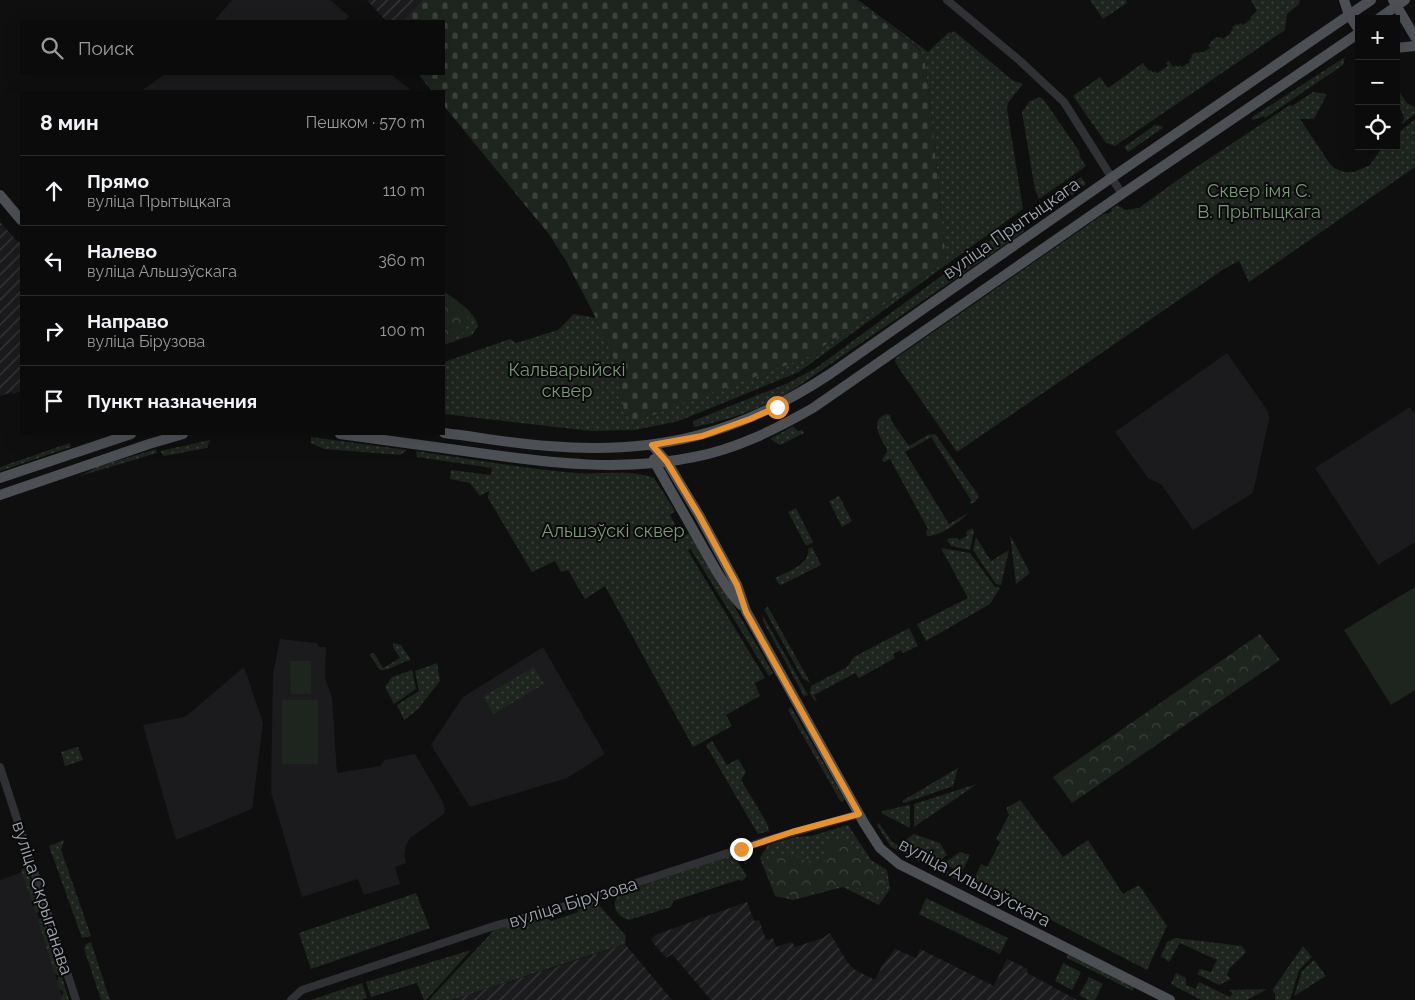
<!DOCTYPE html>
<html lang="ru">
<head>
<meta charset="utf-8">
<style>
  :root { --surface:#0b0b0c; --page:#141415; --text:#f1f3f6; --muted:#9a9b9d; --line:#2b2b2d }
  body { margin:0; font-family:Raleway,sans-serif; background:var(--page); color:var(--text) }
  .controls { position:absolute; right:15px; top:15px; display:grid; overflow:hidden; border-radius:0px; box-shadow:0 5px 20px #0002 }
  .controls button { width:45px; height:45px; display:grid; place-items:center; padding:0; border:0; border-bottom:1px solid var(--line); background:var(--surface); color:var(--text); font:25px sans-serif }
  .stop { position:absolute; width:15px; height:15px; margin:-11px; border:4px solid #e59132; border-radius:50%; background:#fff }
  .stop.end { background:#e59132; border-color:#fff; box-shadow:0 1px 5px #0008 }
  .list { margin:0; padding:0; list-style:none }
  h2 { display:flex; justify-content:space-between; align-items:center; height:65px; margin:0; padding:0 20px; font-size:21px }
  h2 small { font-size:16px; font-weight:400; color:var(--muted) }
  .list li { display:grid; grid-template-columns:32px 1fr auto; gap:15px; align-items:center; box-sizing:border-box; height:70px; padding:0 20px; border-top:1px solid var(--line) }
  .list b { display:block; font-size:19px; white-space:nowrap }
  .list p { margin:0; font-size:16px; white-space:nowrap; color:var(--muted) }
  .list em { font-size:16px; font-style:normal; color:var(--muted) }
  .icon { flex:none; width:28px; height:28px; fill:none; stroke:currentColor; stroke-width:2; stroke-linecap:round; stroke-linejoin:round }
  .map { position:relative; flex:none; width:1415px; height:1000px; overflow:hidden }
  .search { position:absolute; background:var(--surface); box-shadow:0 5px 20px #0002; left:20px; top:20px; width:425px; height:55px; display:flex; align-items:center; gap:12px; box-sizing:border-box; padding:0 18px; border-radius:0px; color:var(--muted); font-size:19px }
  .panel { position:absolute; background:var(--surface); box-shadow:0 5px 20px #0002; left:20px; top:90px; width:425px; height:345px; border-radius:0px }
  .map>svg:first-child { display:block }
</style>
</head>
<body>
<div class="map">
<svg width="1415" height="1000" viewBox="0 0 1415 1000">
  <defs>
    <pattern id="industrial-furrows" width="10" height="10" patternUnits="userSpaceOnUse" patternTransform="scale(1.25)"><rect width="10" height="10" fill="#1b1b1d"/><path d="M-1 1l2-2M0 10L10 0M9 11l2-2" fill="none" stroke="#39393b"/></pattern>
    <pattern id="green-dots" width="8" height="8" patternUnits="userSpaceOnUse" patternTransform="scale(1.25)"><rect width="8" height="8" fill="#1e241e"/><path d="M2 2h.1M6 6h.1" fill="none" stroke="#3c413c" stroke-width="1.8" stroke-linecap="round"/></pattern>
    <pattern id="forest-crowns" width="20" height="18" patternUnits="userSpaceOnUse" patternTransform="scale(1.25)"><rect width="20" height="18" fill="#1e241e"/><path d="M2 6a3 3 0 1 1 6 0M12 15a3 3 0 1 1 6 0" fill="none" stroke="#3c413c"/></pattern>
    <pattern id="cemetery-stones" width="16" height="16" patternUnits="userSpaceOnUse" patternTransform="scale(1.25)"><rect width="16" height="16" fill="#1e241e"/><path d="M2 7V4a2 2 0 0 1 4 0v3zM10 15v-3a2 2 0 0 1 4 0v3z" fill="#3c413c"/></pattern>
  </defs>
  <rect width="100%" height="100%" fill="#0f0f10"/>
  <!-- built -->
  <path fill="#1b1b1d" d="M 232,0 L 330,0 L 349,16 L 344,21 L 214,21 Z
    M 165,74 L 391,74 L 412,91 L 141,91 Z
    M 1227,353 L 1268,411 L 1269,419 L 1253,493 L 1193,530 L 1162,485 L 1148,478 L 1115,432 Z
    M 1410,407 L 1415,414 L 1415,542 L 1378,565 L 1315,468 Z
    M 280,639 L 316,643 L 320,647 L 326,647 L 325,677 L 332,698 L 337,773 L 380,766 L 385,760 L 415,754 L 443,802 L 445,809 L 444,814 L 410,838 L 406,845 L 404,854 L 406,863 L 395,867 L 400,884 L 364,895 L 358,879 L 302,897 L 271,792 L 273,674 Z
    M 543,647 L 605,754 L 567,778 L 470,807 L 431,745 L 463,697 Z
    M 244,667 L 263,723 L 252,809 L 176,840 L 143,725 L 185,717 Z
    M 25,871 L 63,1000 L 0,1000 L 0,880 Z"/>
  <!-- industrial -->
  <path fill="url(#industrial-furrows)" d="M 367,0 L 425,0 L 402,21 L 386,21 Z
    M 0,222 L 18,242 L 21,242 L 21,391 L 13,394 L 12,392 L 0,396 Z
    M 747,902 L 754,921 L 759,920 L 766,940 L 773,938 L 776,947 L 792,942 L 795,947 L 823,938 L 830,933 L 847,962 L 855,970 L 875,980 L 882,966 L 895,949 L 916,958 L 920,949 L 994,986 L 1007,959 L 1028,969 L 1027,973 L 1077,1000 L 711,1000 L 672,954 L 666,958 L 651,940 L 655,935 Z
    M 625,944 L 672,1000 L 451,1000 L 593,955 Z"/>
  <!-- green -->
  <path fill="url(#green-dots)" d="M 855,0 L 858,0 L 928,52 L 949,32 L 952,33 L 954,31 L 1012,80 L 1023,84 L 1008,103 L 1007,109 L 1023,209 L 799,372 L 679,421 L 635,430 L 591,431 L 444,414 L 444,362 L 510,339 L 516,343 L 558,330 L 574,314 L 596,318 L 620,373 L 624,414 L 808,357 L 946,261 L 929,93 L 924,57 L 918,47 Z
    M 1090,0 L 1126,0 L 1127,3 L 1103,19 Z
    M 1251,0 L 1300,0 L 1299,4 L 1287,14 L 1285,30 L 1115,146 L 1106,143 L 1073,96 L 1100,77 L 1108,88 L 1143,63 L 1149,71 L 1151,70 L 1153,73 L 1155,71 L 1157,73 L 1168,66 L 1166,63 L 1169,61 L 1173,67 L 1176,65 L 1178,67 L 1180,65 L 1182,67 L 1190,62 L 1189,60 L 1192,57 L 1191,55 L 1196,52 L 1198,53 L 1201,51 L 1202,53 L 1210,48 L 1208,45 L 1211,43 L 1210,42 L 1217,37 L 1218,38 L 1221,37 L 1223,39 L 1231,33 L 1230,32 L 1233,29 L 1232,27 L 1237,24 L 1238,25 L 1241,23 L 1243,25 L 1251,19 L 1250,17 L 1257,11 Z
    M 1345,57 L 1343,65 L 1265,118 L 1264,116 L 1253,120 L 1251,118 Z
    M 1396,87 L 1407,103 L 1415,107 L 1415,114 L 1402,124 L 1404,117 L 1401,110 L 1396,107 Z
    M 1313,92 L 1327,94 L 1314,119 L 1300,119 L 1330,164 L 1334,168 L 1344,172 L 1354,172 L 1370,165 L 1383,146 L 1396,146 L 1396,135 L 1415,119 L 1415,167 L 1249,282 L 1239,261 L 1224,269 L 957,452 L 900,370 L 895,361 L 896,358 L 1105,213 L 1107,214 L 1112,211 L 1111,209 L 1117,205 L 1125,210 L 1139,208 L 1186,174 L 1290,105 L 1292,106 Z
    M 1040,97 L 1044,100 L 1079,151 L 1080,157 L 1086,166 L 1039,199 L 1035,190 L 1022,112 L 1030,101 Z
    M 1155,125 L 1162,126 L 1163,128 L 1128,152 L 1124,147 Z
    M 1081,177 L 1086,184 C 1075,192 1058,210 1044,201 Z
    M 1023,216 L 1024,231 L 1016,237 L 794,389 C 763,408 730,420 694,427 L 693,421 L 788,383 L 816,368 Z
    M 444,291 C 455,300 475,311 478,326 L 472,335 L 444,345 Z
    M 887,414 L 890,415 L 892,422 L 909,446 L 928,435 L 935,434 L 979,496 L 975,502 L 970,504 L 971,500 L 931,437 L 905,452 L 949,524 L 968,513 C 961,522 938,537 927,536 L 926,531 L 928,529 L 890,459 L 884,462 L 882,460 L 887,452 L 887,449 C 880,438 869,419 887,414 Z
    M 793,426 L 798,431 L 802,430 L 804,433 L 780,445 L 770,439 Z
    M 311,437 L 407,450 L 400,455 L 324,449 L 311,443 Z
    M 210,440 L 207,448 L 164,456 L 160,451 Z
    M 70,443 L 71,447 L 0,471 L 0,467 Z
    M 156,449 L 157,453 L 80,476 L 97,467 Z
    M 416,451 C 469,459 522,468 575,473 C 601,475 629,469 654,478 L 675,511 L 670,515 L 682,537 L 691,532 L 773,673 L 769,676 L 690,548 L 688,551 L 765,678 L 755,683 L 760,696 L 726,715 L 732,726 L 693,747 L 605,586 L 585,599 L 568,570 L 561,572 L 555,561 L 532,572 L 488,498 L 489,491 L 480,496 L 470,483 L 450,479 L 451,470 L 491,475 L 492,468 L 417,457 Z
    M 839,496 L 852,521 L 842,527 L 829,501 Z
    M 796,508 L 813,542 L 806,546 L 788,512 Z
    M 972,528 L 974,531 L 970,550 L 951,546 L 947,540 L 950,538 L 957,538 L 959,540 L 967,536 L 966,532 Z
    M 1010,535 L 1030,573 L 1016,584 Z
    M 976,537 L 991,561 L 1009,550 L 1001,585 L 996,584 L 973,550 Z
    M 812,547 L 821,565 L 781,585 L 779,584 L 775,578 C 787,572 811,564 808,549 Z
    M 941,548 L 970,553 L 995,587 L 1000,588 L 990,604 L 926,641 L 917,624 L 968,598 Z
    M 768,607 L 810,682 L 811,683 L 803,679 L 764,609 Z
    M 762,614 L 808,695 L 804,696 L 763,621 Z
    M 909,628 L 918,646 L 903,653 L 901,650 L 893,654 L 895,658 L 859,678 L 855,673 L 814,695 L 817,701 L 814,700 L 810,693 L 811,686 L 847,667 L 854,657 Z
    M 393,643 L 401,645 L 411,660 C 401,662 388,671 380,670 L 369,654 L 374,653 L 383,668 L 400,658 L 393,647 Z
    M 437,663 L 440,681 L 417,710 L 404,720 L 397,705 L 419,691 L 415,671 Z
    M 534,667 L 544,684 L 494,714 L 483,697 Z
    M 412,670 L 416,689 L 394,704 L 385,687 L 392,677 Z
    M 791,707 L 845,800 L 841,802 L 788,710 Z
    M 712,741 L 727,765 L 738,759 L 746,772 L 741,780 L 767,823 L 769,831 L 758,834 L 706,745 Z
    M 78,747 L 83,760 L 65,766 L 61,752 Z
    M 958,768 L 953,786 L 904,803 L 902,801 Z
    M 977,784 L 914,827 L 914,804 Z
    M 1020,800 L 1063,857 L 1088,840 L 1123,894 L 1139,885 L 1167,926 L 1147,970 L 974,880 L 981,864 L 987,867 L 1000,842 L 996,839 L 1009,815 L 1006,808 Z
    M 910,805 L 910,828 L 883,814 L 882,811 Z
    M 879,823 L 892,842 L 961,878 L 957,880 L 891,847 L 877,825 Z
    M 848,825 L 871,860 L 887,870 L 890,889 L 879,905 L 843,887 L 793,900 L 775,896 L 760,858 L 768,845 L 794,837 L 811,836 Z
    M 914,834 L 940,843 L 947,855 L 938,862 L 903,842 Z
    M 64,840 L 61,850 L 91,936 L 82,938 L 49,846 Z
    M 960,852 L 970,855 L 962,872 L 943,864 Z
    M 730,856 L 736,859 L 747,876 L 742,881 L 738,880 L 673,901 L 671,907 L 629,920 C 615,916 610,904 620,893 Z
    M 27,868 L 42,911 L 36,913 L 21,870 Z
    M 416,893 L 430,928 L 311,969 L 299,933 Z
    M 926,898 L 1008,938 L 1000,954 L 919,914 Z
    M 589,902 L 594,902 L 599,905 L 626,936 L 625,944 L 451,1000 L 429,1000 L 495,929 L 544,916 L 551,921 L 578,912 L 577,905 Z
    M 42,918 L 46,924 L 69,1000 L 62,1000 L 61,997 L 64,992 L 59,989 L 57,981 L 59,976 L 54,973 L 38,919 Z
    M 1175,938 L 1242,946 L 1246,952 L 1229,969 L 1227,975 L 1231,979 L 1219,985 L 1197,974 L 1200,969 L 1211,972 L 1217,960 L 1180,943 L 1169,962 L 1161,956 L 1167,942 Z
    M 91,942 L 110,1000 L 101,1000 L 84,948 L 86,944 Z
    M 1303,946 L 1312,957 L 1299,970 L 1290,1000 L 1273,1000 L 1275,1000 L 1275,993 L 1273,992 L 1273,989 Z
    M 471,950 L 426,1000 L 424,1000 L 417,983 L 371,997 L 366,982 Z
    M 1067,955 L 1070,955 L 1134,986 L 1133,991 L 1067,958 Z
    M 1314,960 L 1326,976 L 1294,996 L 1302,971 Z
    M 1063,963 L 1081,972 L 1072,990 L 1055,981 Z
    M 1176,973 L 1186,978 L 1186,985 L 1196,989 L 1199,982 L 1230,997 L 1233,993 L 1228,990 L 1267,989 L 1247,1000 L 1201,1000 L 1171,984 Z
    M 1089,977 L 1103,984 L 1095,1000 L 1088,1000 L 1079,995 Z
    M 362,983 L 367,998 L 361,1000 L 311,1000 Z"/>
  <!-- forest -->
  <path fill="url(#forest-crowns)" d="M 444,292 L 465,312 L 469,319 L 465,324 L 466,330 L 459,336 L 444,339 Z
    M 1260,634 L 1280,660 L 1072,803 L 1053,777 Z
    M 844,841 L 863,853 L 868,864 L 881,872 L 885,882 L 883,891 L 877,897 L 846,883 L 798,896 L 778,893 L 767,867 L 773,856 L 791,854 L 806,861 L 824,858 L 828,842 Z"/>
  <!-- cemetery -->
  <path fill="url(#cemetery-stones)" d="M 425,0 L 855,0 L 917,47 L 924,57 L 929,93 L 946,261 L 808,357 L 634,422 L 624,414 L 620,373 L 596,318 L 566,261 L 548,233 L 444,106 L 444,91 L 432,91 L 418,74 L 444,74 L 444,21 L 402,21 Z"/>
  <!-- pitch -->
  <path fill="#1e241e" d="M 1415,587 L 1415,690 L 1391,705 L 1344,630 Z
    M 290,661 L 311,661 L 311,694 L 291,694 Z
    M 282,700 L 318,700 L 318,764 L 282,764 Z"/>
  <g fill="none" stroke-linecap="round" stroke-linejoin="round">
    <!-- minor -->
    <path stroke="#303135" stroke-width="8" d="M 947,0 L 1019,60 L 1064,102 L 1122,194
      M 0,767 L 76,1000
      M 291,1000 L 302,990 L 497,925 L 553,910 L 774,838 L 859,814"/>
    <!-- major -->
    <path stroke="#4c4f53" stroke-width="10" d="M 1344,0 L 1349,15 L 1359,30
      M 1393,0 L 1415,37
      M 1378,19 L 1405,0
      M 1396,48 L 1415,46
      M 0,195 L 21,220
      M 444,433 C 479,437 514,444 549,446 C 658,455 739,434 830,374 L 1111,178 L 1371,0
      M 340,434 C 386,440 433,447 479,453 C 550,463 623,472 694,457 C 737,449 776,429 813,408 L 1122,194 L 1359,33
      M 652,445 L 667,462 L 699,515 L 737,585 L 746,611 L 864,823 L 880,848 L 899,864 L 1170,1000
      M 654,459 L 655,463 L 717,572 L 730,592 L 741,605
      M 0,478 L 131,434
      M 0,495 L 149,444 L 183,434"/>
  </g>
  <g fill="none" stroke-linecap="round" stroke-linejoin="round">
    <!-- route -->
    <path stroke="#e59132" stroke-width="6" d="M 741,849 L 792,832 L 859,814 L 746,612 L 737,585 L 699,515 L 667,462 L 652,445 L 702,436 L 750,419 L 777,407"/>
  </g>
  <g text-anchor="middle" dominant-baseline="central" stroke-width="4" stroke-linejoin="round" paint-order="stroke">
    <!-- park labels -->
    <g font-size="18" fill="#7b9a78" stroke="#0a0a0b">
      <text x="1259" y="190">Сквер імя С.<tspan x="1259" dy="21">В. Прытыцкага</tspan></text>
      <text x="567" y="369">Кальварыйскі<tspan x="567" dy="21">сквер</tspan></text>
      <text x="613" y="530">Альшэўскі сквер</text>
    </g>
    <!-- street labels -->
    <g font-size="18" fill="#a1a7b0" stroke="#0a0a0b">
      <text transform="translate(1011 228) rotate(-35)">вуліца Прытыцкага</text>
      <text transform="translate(975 882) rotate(28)">вуліца Альшэўскага</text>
      <text transform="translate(43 898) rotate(72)">вуліца Скрыганава</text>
      <text transform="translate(573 902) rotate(-17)">вуліца Бірузова</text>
    </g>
  </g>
</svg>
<div class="controls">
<button>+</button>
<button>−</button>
<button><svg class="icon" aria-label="locate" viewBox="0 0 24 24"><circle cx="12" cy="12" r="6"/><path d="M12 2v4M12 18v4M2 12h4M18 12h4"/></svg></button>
</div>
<div class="stop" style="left:777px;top:407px"></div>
<div class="stop end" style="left:741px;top:849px"></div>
<div class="search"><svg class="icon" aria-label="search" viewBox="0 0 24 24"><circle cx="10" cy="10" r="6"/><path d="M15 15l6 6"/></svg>Поиск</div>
<section class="panel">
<h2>8 мин<small>Пешком · 570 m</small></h2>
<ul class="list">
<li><svg class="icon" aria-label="ahead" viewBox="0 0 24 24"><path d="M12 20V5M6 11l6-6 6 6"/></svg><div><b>Прямо</b><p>вуліца Прытыцкага</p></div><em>110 m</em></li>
<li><svg class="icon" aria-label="left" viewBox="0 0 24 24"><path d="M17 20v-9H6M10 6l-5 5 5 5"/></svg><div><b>Налево</b><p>вуліца Альшэўскага</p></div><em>360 m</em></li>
<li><svg class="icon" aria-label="right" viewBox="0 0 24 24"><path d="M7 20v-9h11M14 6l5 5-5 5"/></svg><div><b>Направо</b><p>вуліца Бірузова</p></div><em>100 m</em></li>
<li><svg class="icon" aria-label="arrive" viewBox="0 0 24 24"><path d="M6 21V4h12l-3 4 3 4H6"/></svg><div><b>Пункт назначения</b></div></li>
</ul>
</section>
</div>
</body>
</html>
